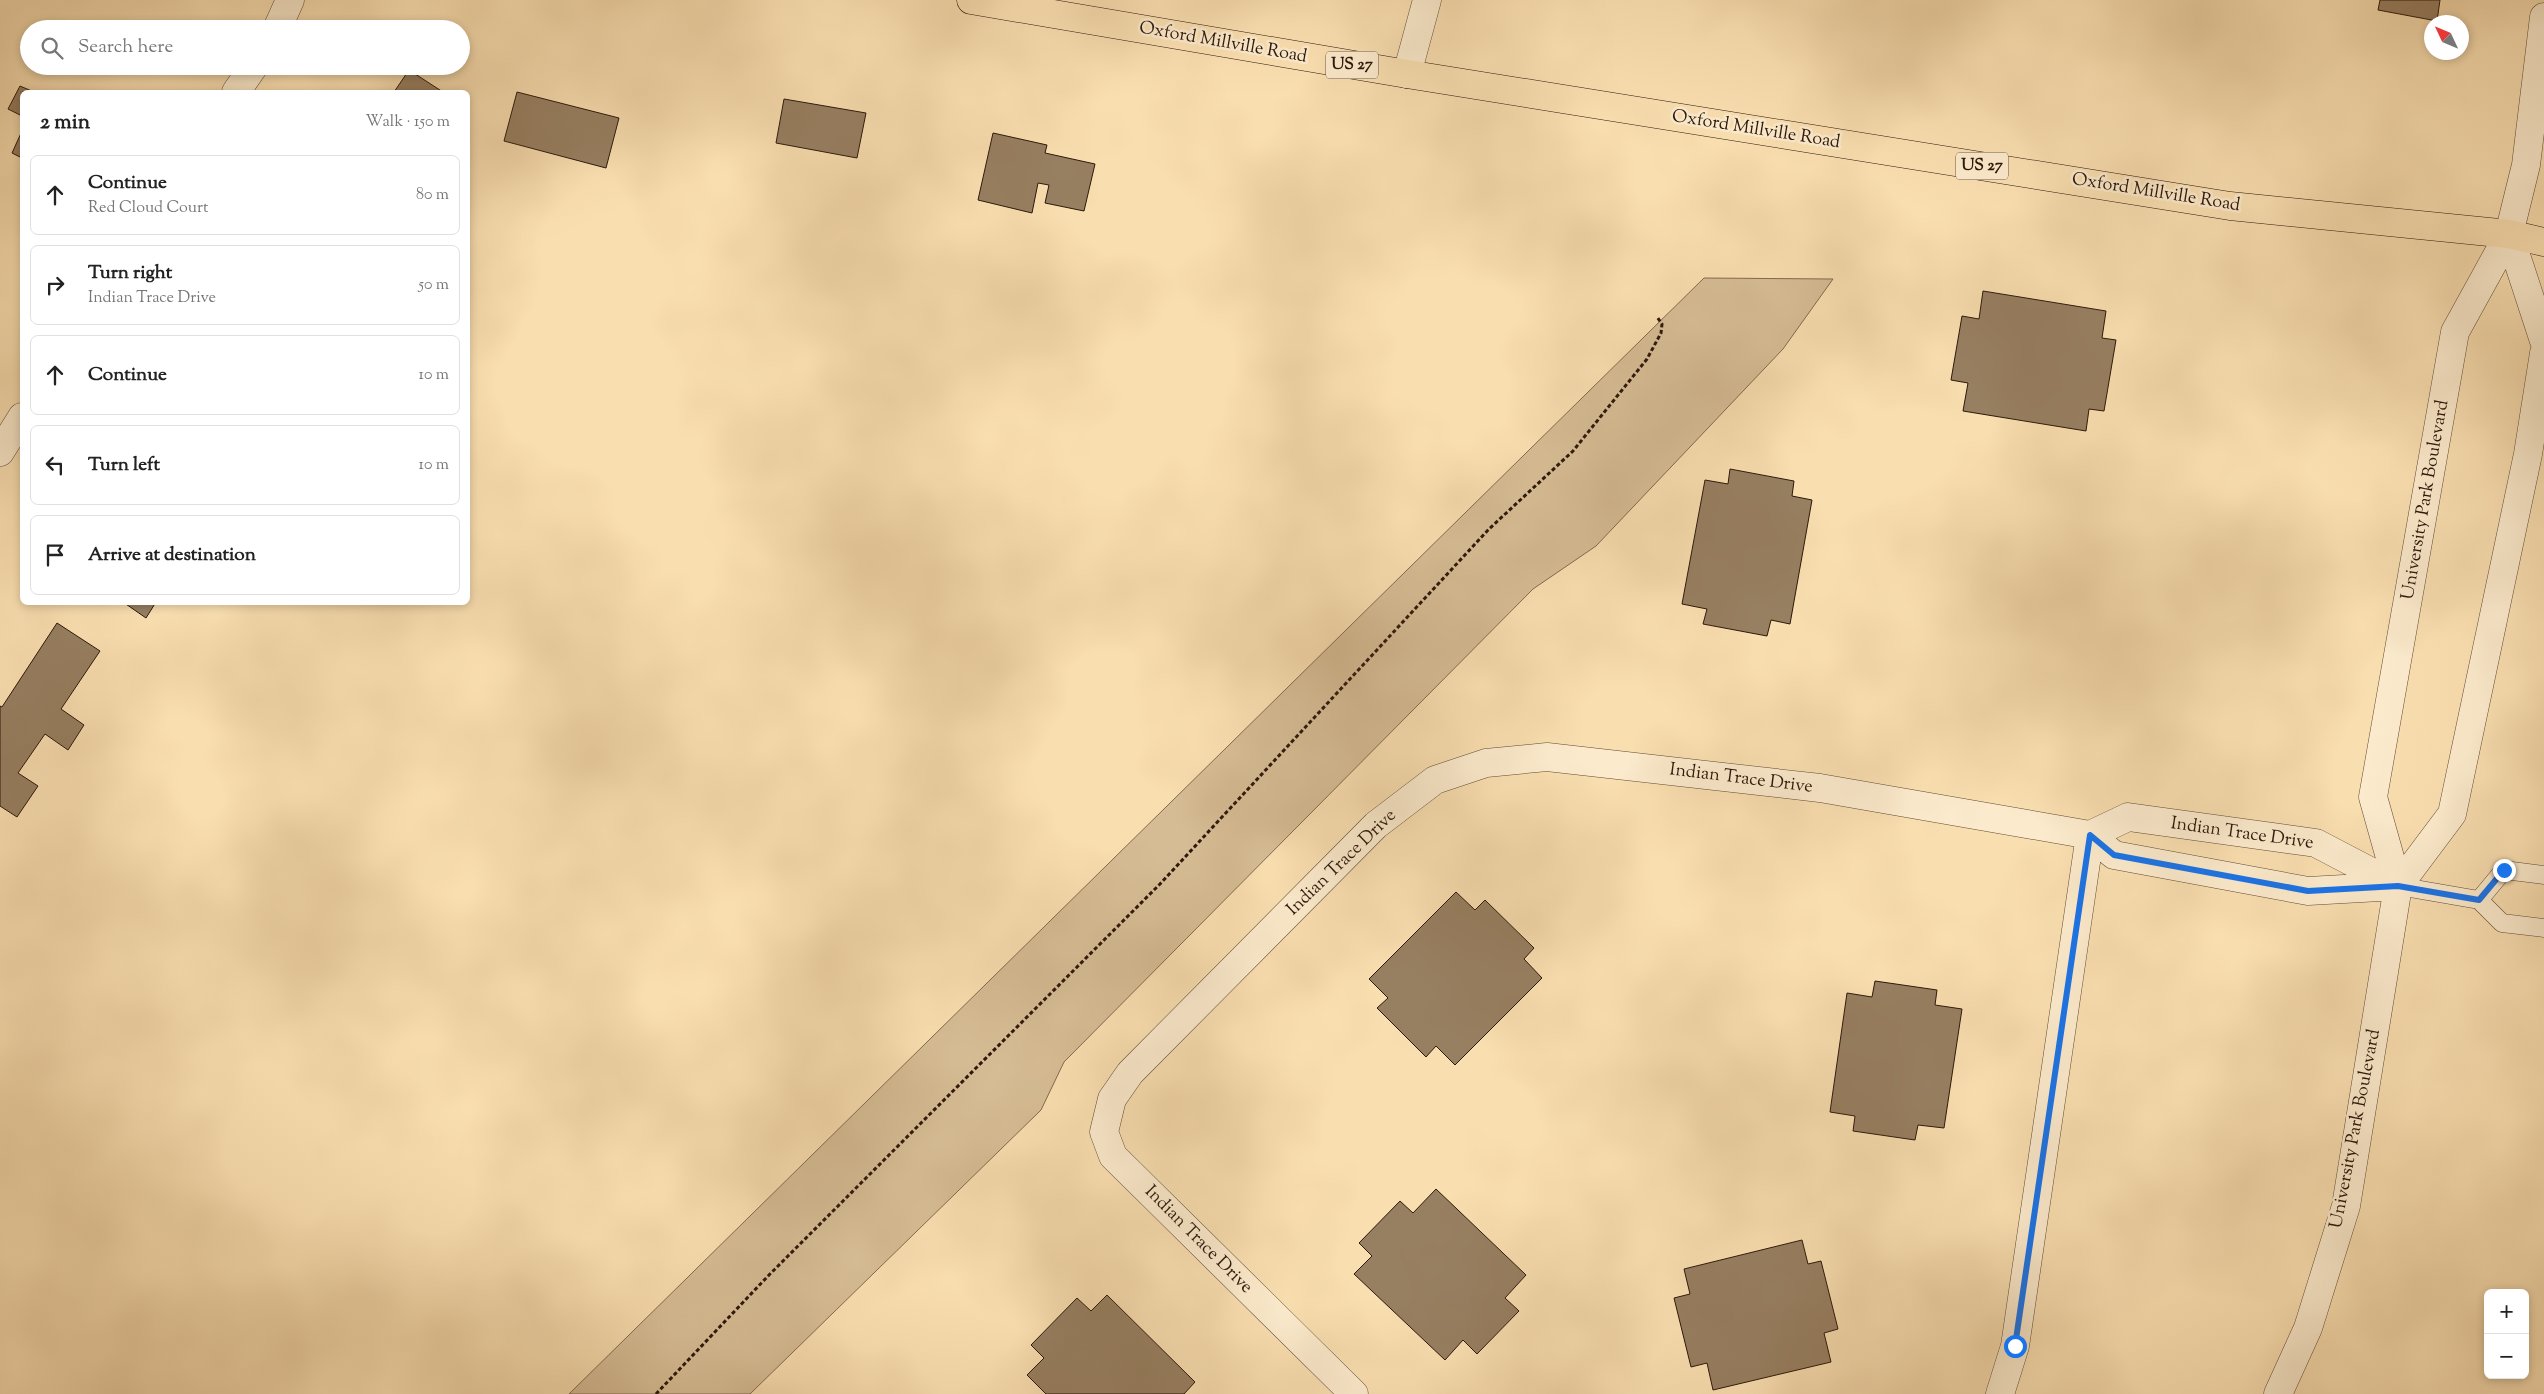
<!DOCTYPE html>
<html lang="en">
<head>
<meta charset="utf-8">
<style>
  :root { --surface:#fff; --page:#f2f2f2; --text:#222; --muted:#767676; --line:#e0e0e0 }
  body { margin:0; font-family:"Sorts Mill Goudy",serif; background:var(--page); color:var(--text) }
  .controls { position:absolute; right:15px; bottom:15px; display:grid; overflow:hidden; border-radius:8px; box-shadow:0 2px 8px #0003 }
  .controls button { width:45px; height:45px; display:grid; place-items:center; padding:0; border:0; border-bottom:1px solid var(--line); background:var(--surface); color:var(--text); font:25px sans-serif }
  .compass { position:absolute; left:2424px; top:15px; width:45px; height:45px; border-radius:50%; background:var(--surface); box-shadow:0 2px 8px #0003; rotate:314deg }
  .stop { position:absolute; width:15px; height:15px; margin:-11px; border:4px solid #1a73e8; border-radius:50%; background:#fff }
  .stop.end { background:#1a73e8; border-color:#fff; box-shadow:0 1px 5px #0008 }
  .list { margin:0; padding:0; list-style:none }
  h2 { display:flex; justify-content:space-between; align-items:center; height:65px; margin:0; padding:0 20px; font-size:21px }
  h2 small { font-size:16px; font-weight:400; color:var(--muted) }
  .list li { display:grid; grid-template-columns:32px 1fr auto; gap:15px; align-items:center; box-sizing:border-box; height:80px; margin:0 10px 10px; padding:0 10px; border:1px solid var(--line); border-radius:8px }
  .list b { display:block; font-size:19px; white-space:nowrap }
  .list p { margin:0; font-size:16px; white-space:nowrap; color:var(--muted) }
  .list em { font-size:16px; font-style:normal; color:var(--muted) }
  .icon { flex:none; width:28px; height:28px; fill:none; stroke:currentColor; stroke-width:2; stroke-linecap:round; stroke-linejoin:round }
  .map { position:relative; flex:none; width:2544px; height:1394px; overflow:hidden }
  .search { position:absolute; background:var(--surface); box-shadow:0 2px 8px #0003; left:20px; top:20px; width:450px; height:55px; display:flex; align-items:center; gap:12px; box-sizing:border-box; padding:0 18px; border-radius:28px; color:var(--muted); font-size:19px }
  .panel { position:absolute; background:var(--surface); box-shadow:0 2px 8px #0003; left:20px; top:90px; width:450px; height:515px; border-radius:8px }
  .map>svg:first-child { display:block }
</style>
</head>
<body>
<div class="map">
<svg width="2544" height="1394" viewBox="0 0 2544 1394">
  <rect width="100%" height="100%" fill="#f9deb0"/>
  <filter id="stains"><feTurbulence type="fractalNoise" baseFrequency=".004" numOctaves="4"/><feColorMatrix values="0 0 0 0 .2 0 0 0 0 .09 0 0 0 0 .02 0 0 0 .5 -.17"/></filter>
  <radialGradient id="worn" r=".72"><stop offset=".6" stop-color="#630" stop-opacity="0"/><stop offset="1" stop-color="#630" stop-opacity=".3"/></radialGradient>
  <!-- green -->
  <path fill="#d6bc94" stroke="#826a50" d="M 1704,278 L 1833,279 L 1783,349 L 1596,546 L 1533,589 L 1064,1062 L 1041,1110 L 750,1394 L 569,1394 Z"/>
  <!-- building -->
  <path fill="#977f61" stroke="#2d180b" d="M 2380,0 L 2440,0 L 2437,21 L 2378,10 Z
    M 409,70 L 443,92 L 394,92 Z
    M 20,86 L 34,92 L 22,92 L 22,116 L 8,109 Z
    M 517,92 L 619,118 L 606,168 L 504,141 Z
    M 784,99 L 866,113 L 857,158 L 776,143 Z
    M 22,131 L 22,158 L 12,153 Z
    M 993,133 L 1047,145 L 1045,153 L 1095,164 L 1084,211 L 1045,203 L 1049,185 L 1038,183 L 1032,213 L 978,200 Z
    M 1983,291 L 2106,311 L 2102,338 L 2116,340 L 2104,411 L 2089,409 L 2086,431 L 1963,411 L 1968,383 L 1951,380 L 1962,316 L 1979,319 Z
    M 1730,469 L 1794,481 L 1792,496 L 1812,500 L 1790,624 L 1771,620 L 1767,636 L 1703,624 L 1707,609 L 1682,604 L 1705,480 L 1728,484 Z
    M 123,602 L 156,602 L 146,618 Z
    M 57,623 L 100,651 L 61,709 L 84,725 L 68,750 L 45,734 L 18,773 L 38,786 L 17,817 L 0,806 L 0,706 L 2,707 Z
    M 1456,892 L 1475,910 L 1485,900 L 1534,948 L 1524,959 L 1542,978 L 1455,1065 L 1436,1046 L 1426,1057 L 1377,1008 L 1388,998 L 1369,979 Z
    M 1875,981 L 1937,990 L 1935,1005 L 1962,1009 L 1944,1128 L 1918,1125 L 1915,1140 L 1853,1131 L 1855,1116 L 1830,1112 L 1847,993 L 1872,997 Z
    M 1436,1189 L 1526,1275 L 1505,1298 L 1519,1311 L 1477,1354 L 1463,1340 L 1445,1360 L 1354,1274 L 1372,1256 L 1359,1243 L 1400,1201 L 1413,1213 Z
    M 1802,1240 L 1808,1264 L 1821,1261 L 1838,1329 L 1824,1333 L 1831,1362 L 1713,1390 L 1707,1363 L 1691,1367 L 1674,1298 L 1690,1294 L 1684,1269 Z
    M 1107,1295 L 1195,1382 L 1184,1394 L 1046,1394 L 1027,1375 L 1044,1358 L 1031,1345 L 1077,1298 L 1091,1311 Z"/>
  <g fill="none" stroke-linecap="round" stroke-linejoin="round">
    <!-- service casing -->
    <g stroke="#604a34" stroke-width="19">
      <path id="service" d="M 2398,886 L 2479,900 L 2502,923 L 2544,928
        M 2479,900 L 2504,870 L 2544,875"/>
    </g>
    <!-- minor casing -->
    <g stroke="#604a34" stroke-width="29">
      <path id="minor" d="M 277,29 L 290,0
        M 1407,74 L 1427,0
        M 236,92 L 254,66
        M 2509,234 L 2544,341
        M 0,452 L 22,417
        M 2090,835 L 2128,817 L 2316,843 L 2398,886
        M 2398,886 L 2452,814 L 2528,454 L 2544,353
        M 1354,1394 L 1113,1156 L 1104,1132 L 1112,1099 L 1130,1073 L 1376,825 L 1435,780 L 1486,763 L 1547,757 L 1820,788 L 2090,835 L 2114,855 L 2308,891 L 2398,886
        M 2000,1394 L 2015,1346 L 2090,835
        M 2278,1394 L 2308,1328 L 2346,1206 L 2398,886 L 2373,797 L 2455,332 L 2509,234 L 2526,165 L 2544,17"/>
    </g>
    <!-- trunk casing -->
    <g stroke="#2d180b" stroke-width="29">
      <path id="trunk" d="M 971,0 L 1407,74 L 2230,206 L 2509,234 L 2544,242"/>
    </g>
    <!-- path -->
    <path stroke="#2d180b" stroke-width="3" stroke-dasharray="4 2.5" stroke-linecap="butt" d="M 656,1394 L 769,1275 L 1160,884 L 1489,529 L 1573,451 L 1647,359 L 1661,333 L 1662,324 L 1657,317"/>
    <!-- service -->
    <use href="#service" stroke="#fbeacc" stroke-width="18"/>
    <!-- minor -->
    <use href="#minor" stroke="#fbeacc" stroke-width="28"/>
    <!-- trunk -->
    <use href="#trunk" stroke="#f9deb0" stroke-width="28"/>
  </g>
  <g fill="none" stroke-linecap="round" stroke-linejoin="round">
    <!-- route -->
    <path stroke="#1a73e8" stroke-width="6" d="M 2015,1346 L 2090,835 L 2114,855 L 2308,891 L 2398,886 L 2479,900 L 2504,870"/>
  </g>
  <g text-anchor="middle" dominant-baseline="central" stroke-width="5" stroke-linejoin="round" paint-order="stroke">
    <!-- shield labels -->
    <g fill="#fbeacc" stroke="#6b5745" stroke-width="1">
      <rect x="1326" y="51.5" width="52" height="27" rx="4"/>
      <rect x="1956" y="152.5" width="52" height="27" rx="4"/>
    </g>
    <g font-size="16" font-weight="bold" fill="#2d180b">
      <text x="1352" y="65">US 27</text>
      <text x="1982" y="166">US 27</text>
    </g>
    <!-- street labels -->
    <g font-size="18" fill="#2d180b" stroke="#fbeacc">
      <text transform="translate(1223 43) rotate(10)">Oxford Millville Road</text>
      <text transform="translate(1756 130) rotate(9)">Oxford Millville Road</text>
      <text transform="translate(2156 193) rotate(9)">Oxford Millville Road</text>
      <text transform="translate(2426 500) rotate(-80)">University Park Boulevard</text>
      <text transform="translate(1741 779) rotate(7)">Indian Trace Drive</text>
      <text transform="translate(2242 834) rotate(8)">Indian Trace Drive</text>
      <text transform="translate(1342 863) rotate(-44)">Indian Trace Drive</text>
      <text transform="translate(2356 1129) rotate(-79)">University Park Boulevard</text>
      <text transform="translate(1198 1240) rotate(45)">Indian Trace Drive</text>
    </g>
  </g>
  <rect width="100%" height="100%" filter="url(#stains)"/>
  <rect width="100%" height="100%" fill="url(#worn)"/>
</svg>
<div class="controls">
<button>+</button>
<button>−</button>
</div>
<svg class="compass" viewBox="-18 -18 36 36"><path d="M0-13l5 13h-10z" fill="#e53935"/><path d="M0 13l5-13h-10z" fill="#767676"/></svg>
<div class="stop" style="left:2015px;top:1346px"></div>
<div class="stop end" style="left:2504px;top:870px"></div>
<div class="search"><svg class="icon" aria-label="search" viewBox="0 0 24 24"><circle cx="10" cy="10" r="6"/><path d="M15 15l6 6"/></svg>Search here</div>
<section class="panel">
<h2>2 min<small>Walk · 150 m</small></h2>
<ul class="list">
<li><svg class="icon" aria-label="ahead" viewBox="0 0 24 24"><path d="M12 20V5M6 11l6-6 6 6"/></svg><div><b>Continue</b><p>Red Cloud Court</p></div><em>80 m</em></li>
<li><svg class="icon" aria-label="right" viewBox="0 0 24 24"><path d="M7 20v-9h11M14 6l5 5-5 5"/></svg><div><b>Turn right</b><p>Indian Trace Drive</p></div><em>50 m</em></li>
<li><svg class="icon" aria-label="ahead" viewBox="0 0 24 24"><path d="M12 20V5M6 11l6-6 6 6"/></svg><div><b>Continue</b></div><em>10 m</em></li>
<li><svg class="icon" aria-label="left" viewBox="0 0 24 24"><path d="M17 20v-9H6M10 6l-5 5 5 5"/></svg><div><b>Turn left</b></div><em>10 m</em></li>
<li><svg class="icon" aria-label="arrive" viewBox="0 0 24 24"><path d="M6 21V4h12l-3 4 3 4H6"/></svg><div><b>Arrive at destination</b></div></li>
</ul>
</section>
</div>
</body>
</html>
